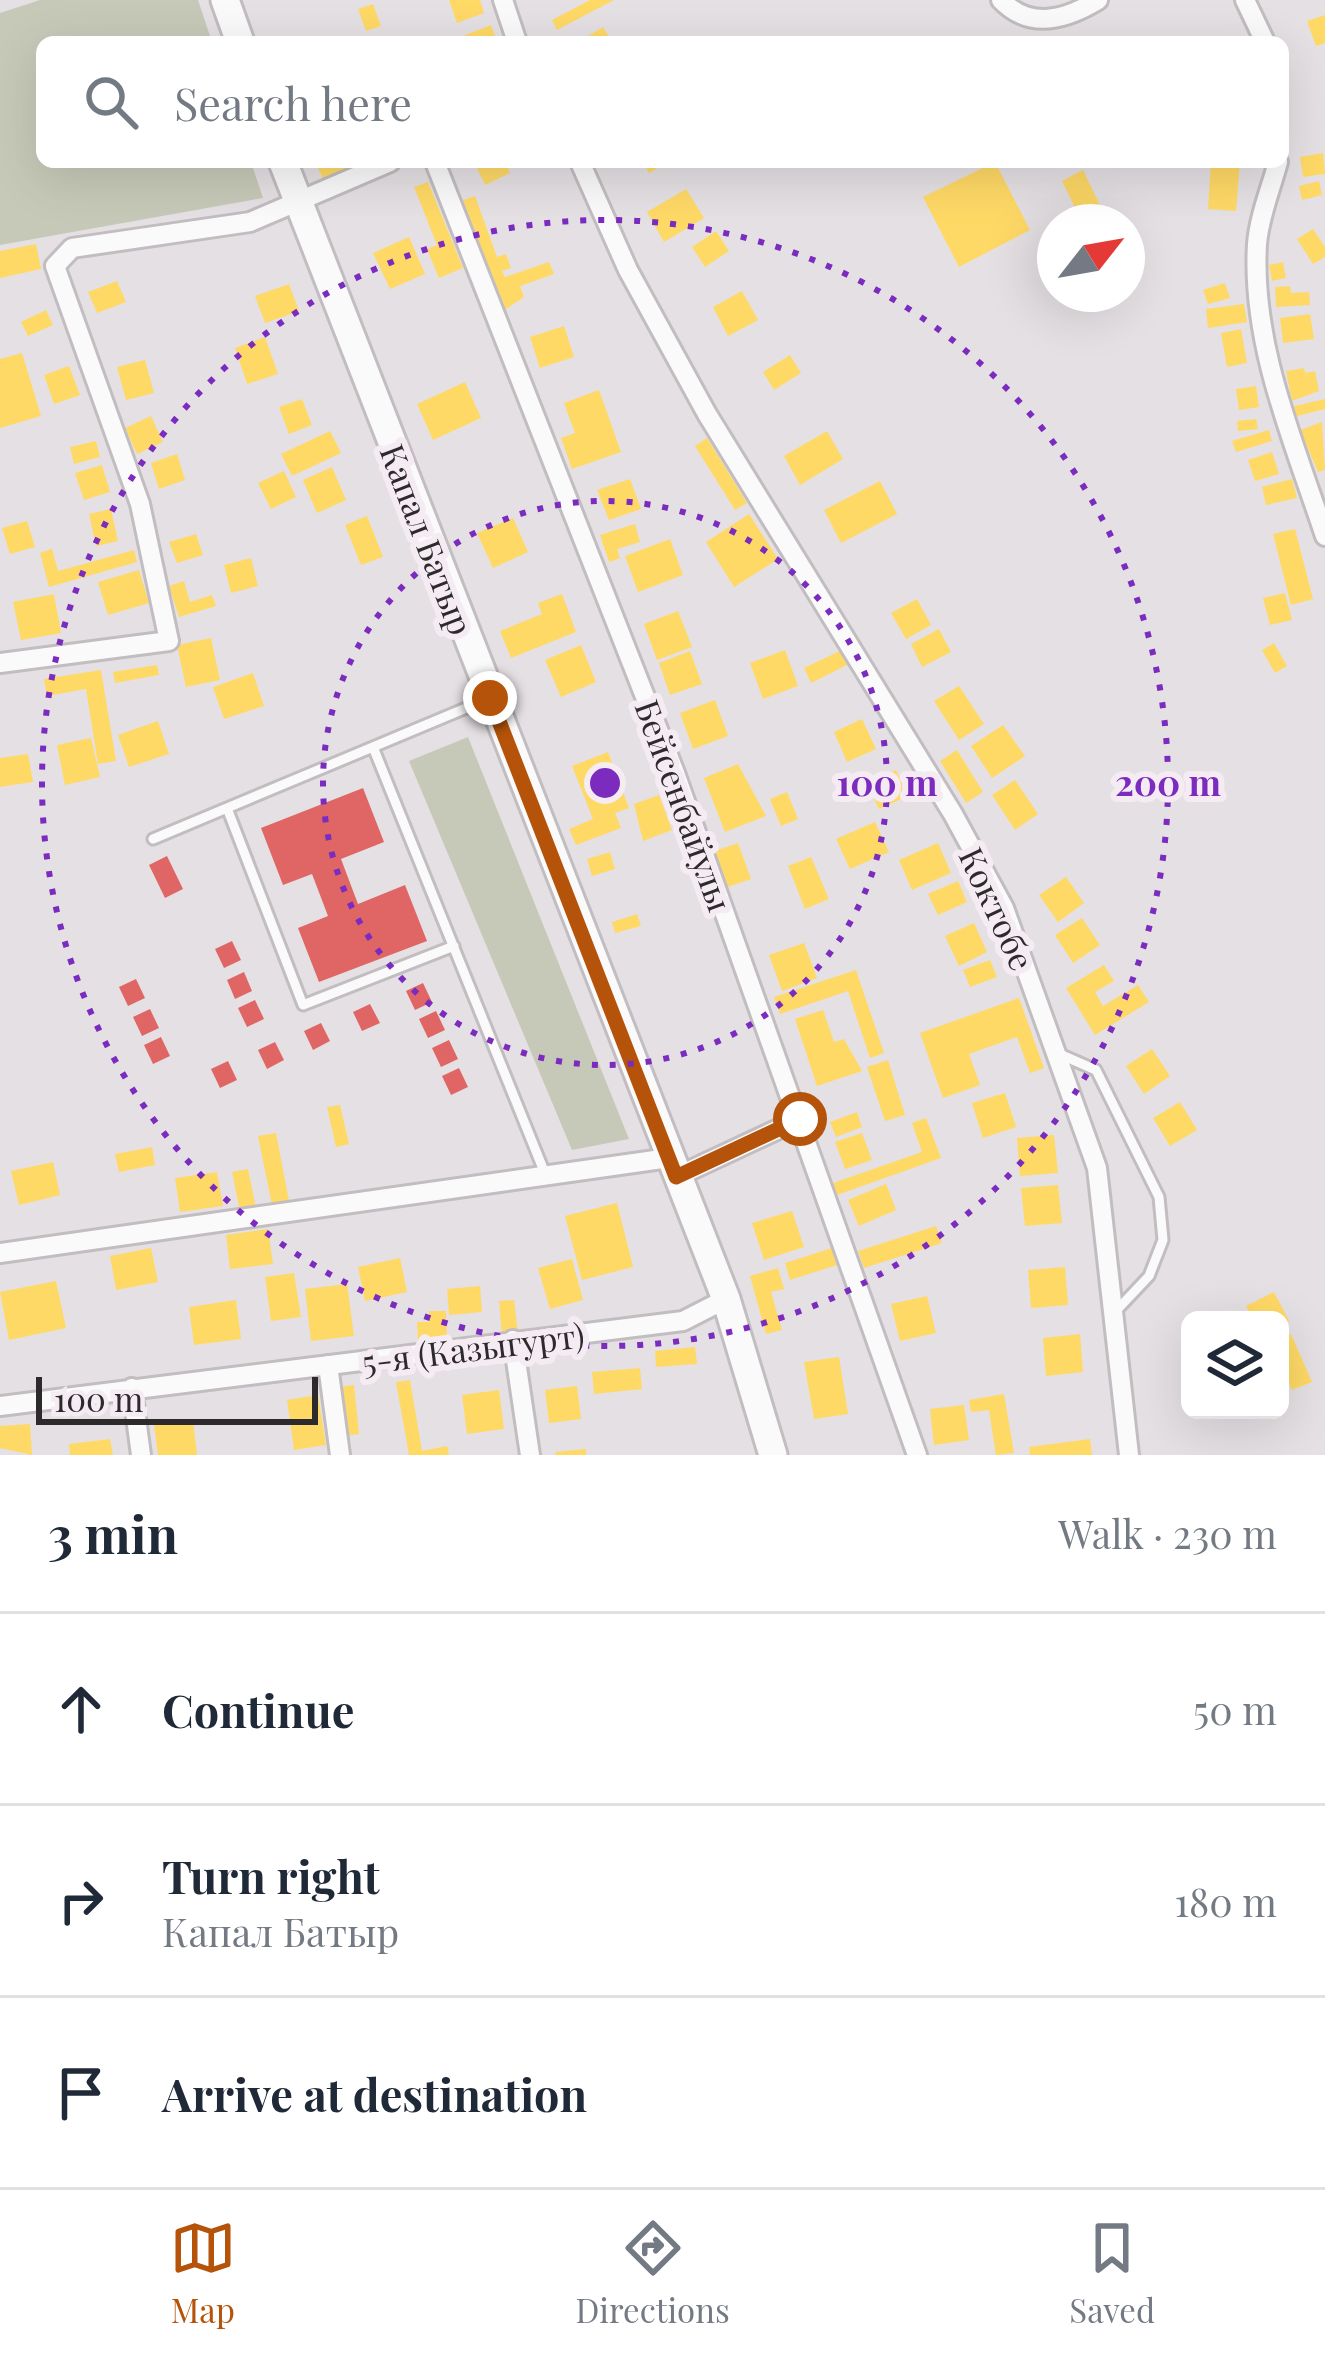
<!DOCTYPE html>
<html lang="en">
<head>
<meta charset="utf-8">
<style>
  :root { --surface:#fff; --page:#f6f6f7; --text:#1f2937; --muted:#747a83; --line:#e0e1e3; --accent:#b45309 }
  body { margin:0; font-family:"Playfair Display",serif; background:var(--page); color:var(--text) }
  .controls { position:absolute; right:36px; bottom:36px; display:grid; overflow:hidden; border-radius:18px; box-shadow:0 12px 48px #0002 }
  .controls button { width:108px; height:108px; display:grid; place-items:center; padding:0; border:0; border-bottom:3px solid var(--line); background:var(--surface); color:var(--text); font:60px sans-serif }
  .compass { position:absolute; left:1037px; top:204px; width:108px; height:108px; border-radius:50%; background:var(--surface); box-shadow:0 12px 48px #0002; rotate:59deg }
  .scale { position:absolute; left:36px; bottom:30px; width:282px; box-sizing:border-box; padding-left:12px; border:6px solid #2d2a2c; border-top:0; font-size:33px; line-height:42px; white-space:nowrap; color:#2d2a2c; -webkit-text-stroke:9px #f4ecf2; paint-order:stroke }
  .stop { position:absolute; width:36px; height:36px; margin:-27px; border:9px solid #b45309; border-radius:50%; background:#fff }
  .stop.end { background:#b45309; border-color:#fff; box-shadow:0 3px 12px #0008 }
  .list { margin:0; padding:0; list-style:none }
  h2 { display:flex; justify-content:space-between; align-items:center; height:156px; margin:0; padding:0 48px; font-size:51px }
  h2 small { font-size:39px; font-weight:400; color:var(--muted) }
  .list li { display:grid; grid-template-columns:78px 1fr auto; gap:36px; align-items:center; box-sizing:border-box; height:192px; padding:0 48px; border-top:3px solid var(--line) }
  .list b { display:block; font-size:45px; white-space:nowrap }
  .list p { margin:0; font-size:39px; white-space:nowrap; color:var(--muted) }
  .list em { font-size:39px; font-style:normal; color:var(--muted) }
  .icon { flex:none; width:66px; height:66px; fill:none; stroke:currentColor; stroke-width:2; stroke-linecap:round; stroke-linejoin:round }
  .map { position:relative; flex:none; width:1325px; height:1455px; overflow:hidden }
  .search { position:absolute; background:var(--surface); box-shadow:0 12px 48px #0002; left:36px; right:36px; top:36px; height:132px; display:flex; align-items:center; gap:30px; box-sizing:border-box; padding:0 42px; border-radius:18px; color:var(--muted); font-size:45px }
  .sheet { height:732px; background:var(--surface) }
  nav { display:flex; justify-content:space-around; align-items:center; box-sizing:border-box; height:168px; border-top:3px solid var(--line); background:var(--surface); font-size:33px; color:var(--muted) }
  nav a { display:grid; justify-items:center; gap:6px }
  nav .on { color:var(--accent) }
  .map>svg:first-child { display:block }
</style>
</head>
<body>
<div class="map">
<svg width="1325" height="1455" viewBox="0 0 1325 1455">
  <rect width="100%" height="100%" fill="#e5e0e3"/>
  <!-- green -->
  <path fill="#c7c9b8" d="M 40,0 L 198,0 L 212,42 L 42,42 L 42,162 L 251,162 L 263,198 L 0,245 L 0,13 Z
    M 468,737 L 629,1139 L 572,1150 L 409,761 Z"/>
  <!-- homes -->
  <path fill="#ffd966" d="M 449,0 L 480,0 L 484,13 L 457,23 Z
    M 590,0 L 614,0 L 557,30 L 552,20 Z
    M 373,4 L 381,26 L 366,31 L 358,9 Z
    M 1325,15 L 1325,43 L 1316,46 L 1307,21 Z
    M 491,25 L 497,42 L 460,42 L 458,38 Z
    M 603,27 L 612,42 L 578,42 Z
    M 1323,153 L 1325,174 L 1303,177 L 1300,157 Z
    M 327,162 L 354,162 L 357,168 L 325,183 L 317,166 Z
    M 474,162 L 505,162 L 510,173 L 485,185 Z
    M 643,162 L 668,162 L 649,173 Z
    M 995,162 L 1030,230 L 959,267 L 923,197 Z
    M 1211,162 L 1240,162 L 1236,211 L 1208,209 Z
    M 1083,170 L 1108,222 L 1082,222 L 1062,181 Z
    M 1319,181 L 1322,195 L 1302,200 L 1299,186 Z
    M 428,182 L 463,268 L 439,278 L 427,249 L 437,245 L 414,187 Z
    M 686,189 L 704,218 L 664,242 L 647,212 Z
    M 475,196 L 497,257 L 506,254 L 511,268 L 502,271 L 505,277 L 549,262 L 554,274 L 520,286 L 524,297 L 503,311 L 463,200 Z
    M 1313,229 L 1325,247 L 1325,257 L 1313,264 L 1297,239 Z
    M 716,231 L 729,251 L 705,267 L 692,247 Z
    M 409,237 L 425,274 L 390,289 L 373,253 Z
    M 36,244 L 41,269 L 0,278 L 0,251 Z
    M 1283,262 L 1286,278 L 1272,281 L 1269,265 Z
    M 117,281 L 126,302 L 97,313 L 88,292 Z
    M 1225,283 L 1230,298 L 1208,304 L 1203,290 Z
    M 289,284 L 299,311 L 265,323 L 255,296 Z
    M 1290,286 L 1291,293 L 1309,292 L 1310,305 L 1276,307 L 1275,287 Z
    M 742,291 L 758,320 L 728,336 L 713,307 Z
    M 1244,304 L 1247,322 L 1208,328 L 1206,309 Z
    M 46,310 L 53,325 L 28,336 L 21,322 Z
    M 1310,314 L 1314,339 L 1283,343 L 1280,318 Z
    M 564,326 L 574,357 L 540,368 L 530,337 Z
    M 1241,329 L 1247,363 L 1227,367 L 1221,333 Z
    M 265,337 L 278,374 L 247,384 L 235,348 Z
    M 22,353 L 41,416 L 0,428 L 0,359 Z
    M 790,355 L 801,373 L 774,390 L 763,372 Z
    M 145,360 L 154,393 L 126,400 L 117,367 Z
    M 69,366 L 80,395 L 54,404 L 44,375 Z
    M 1304,368 L 1305,373 L 1315,371 L 1319,391 L 1292,401 L 1286,371 Z
    M 465,382 L 481,418 L 433,440 L 417,404 Z
    M 1256,386 L 1259,407 L 1239,410 L 1236,389 Z
    M 599,390 L 621,452 L 572,469 L 561,438 L 575,433 L 564,403 Z
    M 302,399 L 312,425 L 289,434 L 279,407 Z
    M 1325,399 L 1325,409 L 1293,417 L 1290,407 Z
    M 151,416 L 163,442 L 137,454 L 125,428 Z
    M 1256,419 L 1258,429 L 1238,431 L 1237,421 Z
    M 1322,422 L 1325,470 L 1318,472 L 1300,430 Z
    M 1269,430 L 1272,441 L 1236,452 L 1232,441 Z
    M 330,431 L 341,453 L 292,476 L 281,454 Z
    M 827,431 L 843,459 L 800,485 L 784,456 Z
    M 707,438 L 747,503 L 735,510 L 695,446 Z
    M 96,441 L 100,457 L 74,464 L 70,447 Z
    M 1272,452 L 1279,474 L 1255,481 L 1248,460 Z
    M 177,454 L 185,480 L 159,489 L 151,463 Z
    M 102,465 L 110,492 L 84,500 L 75,473 Z
    M 332,467 L 346,500 L 317,513 L 303,480 Z
    M 284,471 L 296,497 L 271,509 L 258,483 Z
    M 630,479 L 641,509 L 609,520 L 597,490 Z
    M 1292,479 L 1297,498 L 1266,505 L 1262,487 Z
    M 880,481 L 897,514 L 841,543 L 824,510 Z
    M 111,509 L 118,541 L 96,546 L 89,514 Z
    M 749,514 L 778,559 L 734,587 L 706,542 Z
    M 367,516 L 383,557 L 361,565 L 345,525 Z
    M 513,518 L 528,552 L 493,568 L 477,533 Z
    M 27,521 L 35,547 L 10,554 L 2,528 Z
    M 635,524 L 640,542 L 617,549 L 620,558 L 609,562 L 600,535 Z
    M 1295,529 L 1313,599 L 1291,605 L 1273,534 Z
    M 196,534 L 203,555 L 177,563 L 169,542 Z
    M 670,539 L 683,575 L 638,592 L 625,556 Z
    M 52,549 L 58,571 L 134,550 L 137,562 L 49,587 L 40,553 Z
    M 251,558 L 258,586 L 231,593 L 224,565 Z
    M 139,570 L 149,603 L 108,615 L 98,582 Z
    M 184,581 L 190,602 L 212,595 L 216,606 L 179,617 L 169,586 Z
    M 1285,593 L 1292,620 L 1270,625 L 1263,598 Z
    M 54,594 L 61,633 L 21,640 L 13,602 Z
    M 562,594 L 576,632 L 511,658 L 500,631 L 542,614 L 538,603 Z
    M 917,599 L 931,625 L 906,639 L 891,613 Z
    M 678,611 L 692,647 L 657,660 L 644,624 Z
    M 939,629 L 951,652 L 922,667 L 911,644 Z
    M 211,638 L 220,680 L 186,687 L 177,645 Z
    M 1274,643 L 1287,666 L 1275,673 L 1262,650 Z
    M 581,645 L 596,682 L 561,697 L 545,660 Z
    M 785,650 L 798,686 L 763,699 L 750,663 Z
    M 842,650 L 849,664 L 811,683 L 804,668 Z
    M 690,651 L 702,684 L 670,695 L 659,663 Z
    M 157,665 L 159,675 L 115,683 L 113,672 Z
    M 101,670 L 116,761 L 98,764 L 86,689 L 47,696 L 44,679 Z
    M 253,673 L 264,706 L 224,719 L 213,687 Z
    M 959,686 L 984,724 L 959,740 L 934,701 Z
    M 715,700 L 728,736 L 693,749 L 680,713 Z
    M 862,719 L 876,749 L 847,762 L 834,732 Z
    M 158,721 L 169,754 L 129,767 L 118,735 Z
    M 1003,725 L 1025,756 L 992,778 L 971,746 Z
    M 91,738 L 100,777 L 65,785 L 57,745 Z
    M 957,750 L 983,792 L 966,803 L 940,761 Z
    M 608,752 L 629,808 L 615,813 L 621,828 L 576,845 L 569,829 L 593,819 L 572,766 Z
    M 28,754 L 33,782 L 0,787 L 0,758 Z
    M 738,764 L 766,816 L 725,832 L 704,778 Z
    M 896,770 L 908,796 L 879,809 L 867,783 Z
    M 1015,780 L 1038,814 L 1015,830 L 992,795 Z
    M 787,792 L 798,819 L 781,826 L 770,799 Z
    M 659,795 L 672,830 L 643,841 L 634,804 Z
    M 875,822 L 889,852 L 850,869 L 836,839 Z
    M 738,843 L 751,879 L 725,888 L 712,852 Z
    M 938,843 L 951,873 L 912,890 L 899,860 Z
    M 610,852 L 615,869 L 592,876 L 587,859 Z
    M 811,857 L 829,899 L 805,909 L 788,866 Z
    M 1066,877 L 1084,903 L 1058,922 L 1039,895 Z
    M 958,881 L 967,902 L 938,915 L 928,894 Z
    M 637,914 L 641,926 L 615,933 L 612,922 Z
    M 1082,918 L 1100,945 L 1073,963 L 1055,935 Z
    M 974,923 L 987,952 L 959,966 L 945,936 Z
    M 804,943 L 817,978 L 782,991 L 769,955 Z
    M 990,960 L 997,977 L 970,987 L 963,970 Z
    M 1104,965 L 1114,981 L 1095,992 L 1103,1006 L 1138,985 L 1149,1002 L 1095,1035 L 1066,988 Z
    M 856,970 L 884,1053 L 870,1058 L 848,991 L 780,1014 L 774,997 Z
    M 1019,998 L 1044,1068 L 1030,1073 L 1017,1037 L 969,1054 L 980,1085 L 943,1098 L 920,1033 Z
    M 823,1010 L 834,1042 L 844,1039 L 862,1071 L 817,1086 L 795,1019 Z
    M 1152,1049 L 1170,1076 L 1144,1094 L 1126,1066 Z
    M 888,1060 L 905,1115 L 885,1121 L 867,1067 Z
    M 1005,1093 L 1016,1127 L 983,1138 L 972,1103 Z
    M 1180,1102 L 1197,1130 L 1170,1146 L 1153,1118 Z
    M 340,1105 L 349,1144 L 336,1147 L 327,1107 Z
    M 857,1112 L 862,1127 L 836,1137 L 830,1122 Z
    M 926,1118 L 941,1158 L 837,1195 L 833,1183 L 922,1152 L 912,1123 Z
    M 276,1133 L 289,1201 L 272,1205 L 258,1136 Z
    M 862,1133 L 872,1160 L 845,1169 L 835,1142 Z
    M 1054,1135 L 1058,1173 L 1020,1176 L 1017,1138 Z
    M 152,1147 L 155,1165 L 119,1172 L 115,1154 Z
    M 53,1162 L 60,1195 L 19,1205 L 11,1171 Z
    M 248,1169 L 256,1208 L 240,1211 L 232,1172 Z
    M 217,1172 L 223,1206 L 180,1212 L 175,1178 Z
    M 886,1184 L 896,1210 L 859,1226 L 848,1200 Z
    M 1058,1185 L 1062,1223 L 1025,1226 L 1021,1188 Z
    M 617,1203 L 633,1267 L 582,1280 L 565,1216 Z
    M 792,1211 L 804,1247 L 764,1260 L 752,1223 Z
    M 936,1226 L 942,1243 L 864,1268 L 858,1251 Z
    M 268,1229 L 273,1264 L 230,1269 L 226,1235 Z
    M 151,1248 L 158,1282 L 116,1290 L 110,1256 Z
    M 832,1248 L 837,1265 L 790,1280 L 785,1263 Z
    M 400,1258 L 407,1292 L 365,1301 L 358,1267 Z
    M 572,1259 L 583,1300 L 550,1309 L 538,1268 Z
    M 1065,1267 L 1068,1305 L 1031,1308 L 1028,1270 Z
    M 778,1268 L 784,1289 L 771,1292 L 782,1330 L 766,1334 L 750,1276 Z
    M 294,1273 L 301,1317 L 271,1321 L 265,1277 Z
    M 56,1281 L 66,1328 L 9,1340 L 0,1292 Z
    M 347,1284 L 354,1336 L 311,1341 L 305,1289 Z
    M 480,1286 L 482,1312 L 449,1315 L 447,1289 Z
    M 1274,1292 L 1289,1321 L 1280,1326 L 1280,1320 L 1253,1320 L 1246,1306 Z
    M 927,1296 L 936,1333 L 900,1341 L 891,1304 Z
    M 236,1300 L 241,1339 L 194,1345 L 189,1307 Z
    M 514,1300 L 518,1333 L 502,1335 L 499,1301 Z
    M 429,1311 L 446,1311 L 447,1340 L 418,1341 L 417,1322 L 429,1322 Z
    M 1080,1334 L 1083,1372 L 1046,1376 L 1043,1338 Z
    M 1291,1334 L 1312,1382 L 1292,1390 L 1280,1363 L 1280,1339 Z
    M 695,1347 L 697,1364 L 656,1367 L 655,1351 Z
    M 839,1357 L 848,1414 L 814,1419 L 804,1362 Z
    M 640,1368 L 642,1389 L 594,1394 L 592,1372 Z
    M 410,1380 L 422,1451 L 447,1446 L 449,1455 L 409,1455 L 396,1382 Z
    M 354,1385 L 359,1434 L 343,1436 L 338,1387 Z
    M 577,1386 L 581,1419 L 549,1423 L 545,1390 Z
    M 499,1390 L 504,1429 L 467,1434 L 462,1395 Z
    M 1004,1394 L 1014,1453 L 996,1455 L 989,1410 L 971,1412 L 969,1400 Z
    M 318,1395 L 326,1445 L 294,1450 L 287,1400 Z
    M 964,1405 L 969,1440 L 934,1445 L 930,1409 Z
    M 193,1420 L 197,1455 L 158,1455 L 154,1425 Z
    M 30,1424 L 32,1455 L 0,1448 L 0,1426 Z
    M 110,1439 L 113,1455 L 70,1455 L 69,1444 Z
    M 1090,1439 L 1092,1455 L 1030,1455 L 1029,1447 Z
    M 586,1449 L 586,1455 L 556,1455 L 555,1452 Z"/>
  <!-- shops -->
  <path fill="#e06666" d="M 363,788 L 384,842 L 341,859 L 358,904 L 405,885 L 427,941 L 319,982 L 298,928 L 328,916 L 312,874 L 283,885 L 261,828 Z
    M 167,856 L 183,889 L 165,898 L 149,865 Z
    M 232,941 L 241,960 L 224,968 L 215,949 Z
    M 244,972 L 252,991 L 235,999 L 227,980 Z
    M 136,979 L 145,998 L 128,1006 L 119,987 Z
    M 423,983 L 432,1002 L 415,1010 L 406,991 Z
    M 255,1000 L 264,1019 L 247,1027 L 238,1008 Z
    M 370,1004 L 380,1023 L 362,1031 L 353,1012 Z
    M 150,1009 L 159,1028 L 142,1036 L 133,1017 Z
    M 436,1011 L 445,1030 L 428,1038 L 419,1019 Z
    M 321,1023 L 330,1041 L 313,1050 L 304,1031 Z
    M 161,1037 L 170,1056 L 153,1064 L 144,1045 Z
    M 449,1040 L 458,1059 L 441,1067 L 432,1048 Z
    M 275,1042 L 284,1060 L 267,1069 L 258,1050 Z
    M 228,1061 L 237,1080 L 220,1088 L 211,1069 Z
    M 459,1068 L 468,1087 L 451,1095 L 442,1076 Z"/>
  <g fill="none" stroke-linecap="round" stroke-linejoin="round">
    <!-- service casing -->
    <g stroke="#c1bdc0" stroke-width="15">
      <path id="service" d="M 373,747 L 546,1176
        M 227,808 L 303,1005 L 454,946
        M 153,839 L 490,698
        M 1057,1053 L 1096,1070 L 1159,1197 L 1163,1240 L 1149,1276 L 1115,1312"/>
    </g>
    <!-- minor casing -->
    <g stroke="#c1bdc0" stroke-width="24">
      <path id="minor" d="M 503,0 L 517,42
        M 1001,0 C 1030,30 1065,20 1098,0
        M 1245,0 L 1265,42
        M 435,162 L 675,773 L 917,1455
        M 580,162 L 628,270 L 707,414 L 953,814 L 1004,908 L 1097,1168 L 1129,1455
        M 1278,162 C 1271,188 1259,217 1257,244 C 1251,345 1294,442 1325,536
        M 0,663 L 169,641 L 140,504 L 55,266 L 72,248 L 250,222 L 390,162
        M 676,1177 L 800,1119
        M 0,1253 L 669,1158
        M 513,1340 L 530,1455
        M 328,1365 L 340,1455
        M 132,1388 L 141,1455
        M 0,1406 L 683,1321 L 726,1299"/>
    </g>
    <!-- secondary casing -->
    <g stroke="#c1bdc0" stroke-width="33">
      <path id="secondary" d="M 225,0 L 240,42
        M 283,162 L 726,1299 L 773,1455"/>
    </g>
    <!-- service -->
    <use href="#service" stroke="#fbfafb" stroke-width="9"/>
    <!-- minor -->
    <use href="#minor" stroke="#fbfafb" stroke-width="18"/>
    <!-- secondary -->
    <use href="#secondary" stroke="#fbfafb" stroke-width="27"/>
  </g>
  <g fill="none" stroke-linecap="round" stroke-linejoin="round">
    <!-- route -->
    <path stroke="#b45309" stroke-width="15" d="M 490,698 L 676,1177 L 800,1119"/>
  </g>
  <!-- distance rings -->
  <g fill="none" stroke="#7b2cbf" stroke-width="6" stroke-dasharray="6 12">
    <circle cx="605" cy="783" r="282"/>
    <circle cx="605" cy="783" r="563"/>
  </g>
  <g text-anchor="middle" dominant-baseline="central" stroke-width="12" stroke-linejoin="round" paint-order="stroke">
    <!-- street labels -->
    <g font-size="33" fill="#2d2a2c" stroke="#f4ecf2">
      <text transform="translate(428 539) rotate(69)">Капал Батыр</text>
      <text transform="translate(685 805) rotate(70)">Бейсенбайулы</text>
      <text transform="translate(998 908) rotate(65)">Коктобе</text>
      <text transform="translate(473 1347) rotate(-7)">5-я (Казыгурт)</text>
    </g>
  </g>
  <circle cx="605" cy="783" r="18" fill="#7b2cbf" stroke="#f4ecf2" stroke-width="6"/>
  <g font-size="36" text-anchor="middle" font-weight="bold" fill="#7b2cbf" stroke="#f4ecf2" stroke-width="12" stroke-linejoin="round" paint-order="stroke">
    <text x="887" y="796">100 m</text>
    <text x="1168" y="796">200 m</text>
  </g>
</svg>
<div class="controls">
<button><svg class="icon" aria-label="layers" viewBox="0 0 24 24"><path d="M12 4l9 5-9 5-9-5zM3 14l9 5 9-5"/></svg></button>
</div>
<svg class="compass" viewBox="-18 -18 36 36"><path d="M0-13l5 13h-10z" fill="#e53935"/><path d="M0 13l5-13h-10z" fill="#747a83"/></svg>
<div class="scale">100 m</div>
<div class="stop" style="left:800px;top:1119px"></div>
<div class="stop end" style="left:490px;top:698px"></div>
<div class="search"><svg class="icon" aria-label="search" viewBox="0 0 24 24"><circle cx="10" cy="10" r="6"/><path d="M15 15l6 6"/></svg>Search here</div>
</div>
<section class="sheet">
<h2>3 min<small>Walk · 230 m</small></h2>
<ul class="list">
<li><svg class="icon" aria-label="ahead" viewBox="0 0 24 24"><path d="M12 20V5M6 11l6-6 6 6"/></svg><div><b>Continue</b></div><em>50 m</em></li>
<li><svg class="icon" aria-label="right" viewBox="0 0 24 24"><path d="M7 20v-9h11M14 6l5 5-5 5"/></svg><div><b>Turn right</b><p>Капал Батыр</p></div><em>180 m</em></li>
<li><svg class="icon" aria-label="arrive" viewBox="0 0 24 24"><path d="M6 21V4h12l-3 4 3 4H6"/></svg><div><b>Arrive at destination</b></div></li>
</ul>
</section>
<nav>
<a class="on"><svg class="icon" aria-label="map" viewBox="0 0 24 24"><path d="M3 6l6-2 6 2 6-2v14l-6 2-6-2-6 2zM9 4v14M15 6v14"/></svg>Map</a>
<a><svg class="icon" aria-label="directions" viewBox="0 0 24 24"><path d="M12 3l9 9-9 9-9-9zM9 14v-3h6M13 9l2 2-2 2"/></svg>Directions</a>
<a><svg class="icon" aria-label="saved" viewBox="0 0 24 24"><path d="M7 4h10v16l-5-4-5 4z"/></svg>Saved</a>
</nav>
</body>
</html>
